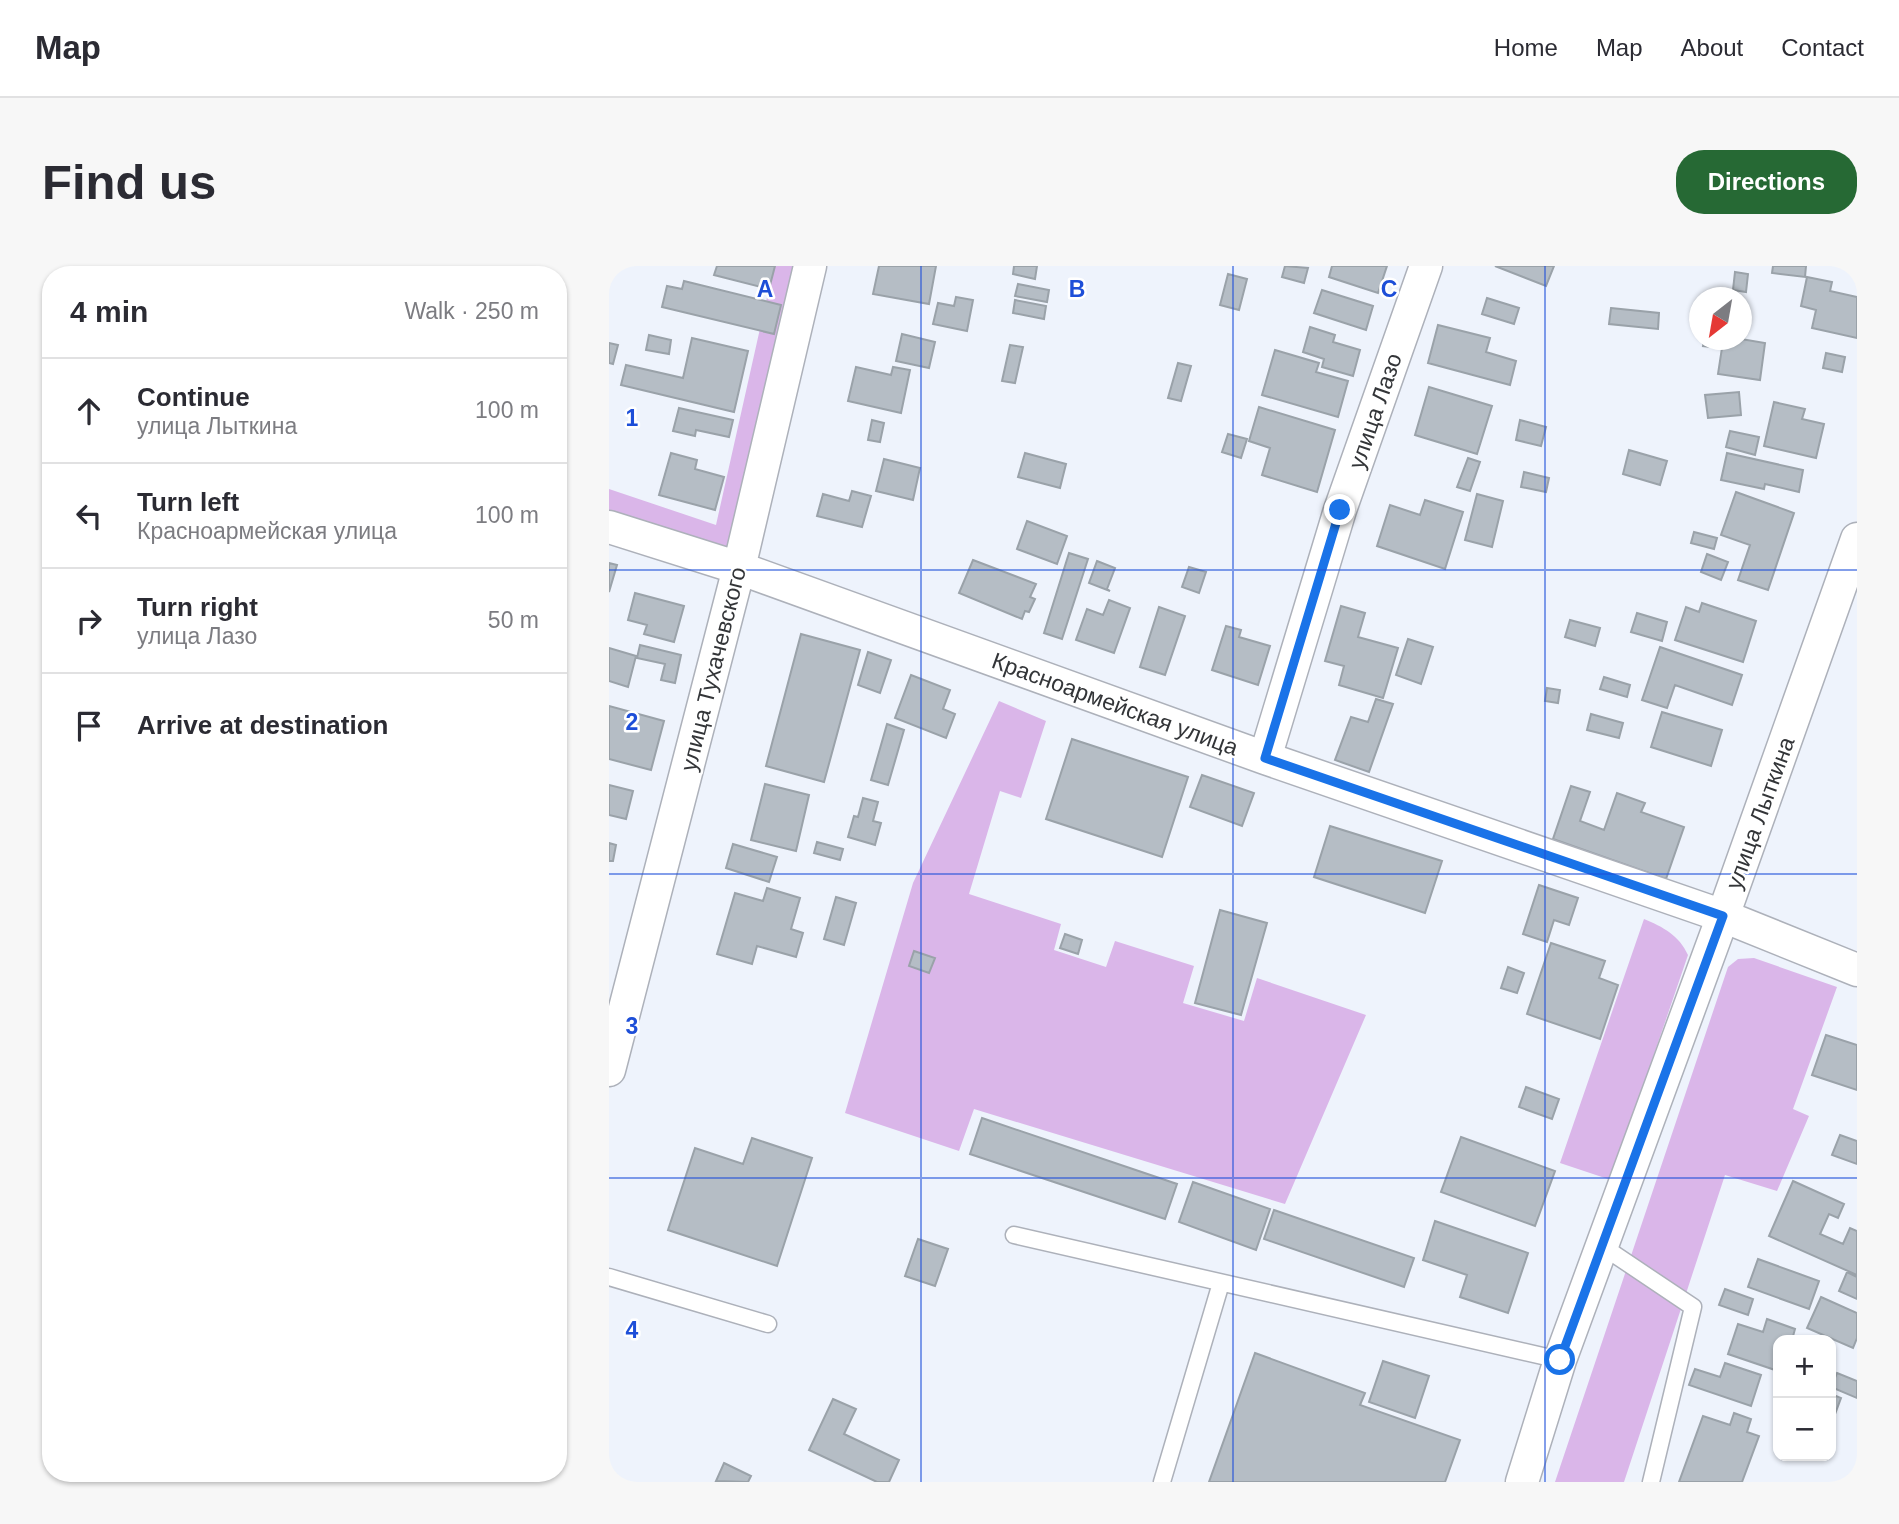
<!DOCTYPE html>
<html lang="en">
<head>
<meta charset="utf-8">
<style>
  :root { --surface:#fff; --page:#f7f7f7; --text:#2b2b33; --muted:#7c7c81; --line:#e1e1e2; --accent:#266934 }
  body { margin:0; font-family:Helvetica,sans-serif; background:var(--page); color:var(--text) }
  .controls { position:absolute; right:21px; bottom:21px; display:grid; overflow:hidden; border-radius:14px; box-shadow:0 2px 5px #0004 }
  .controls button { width:63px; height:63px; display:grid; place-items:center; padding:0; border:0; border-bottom:2px solid var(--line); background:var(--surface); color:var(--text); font:35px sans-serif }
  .compass { position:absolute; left:1080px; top:21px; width:63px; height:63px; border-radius:50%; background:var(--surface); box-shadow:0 2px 5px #0004; rotate:211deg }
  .stop { position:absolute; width:21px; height:21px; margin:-16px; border:5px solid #1a73e8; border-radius:50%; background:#fff }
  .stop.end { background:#1a73e8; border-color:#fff; box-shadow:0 2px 7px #0008 }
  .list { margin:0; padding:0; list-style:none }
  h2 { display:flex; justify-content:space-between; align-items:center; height:91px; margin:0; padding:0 28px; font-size:30px }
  h2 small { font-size:23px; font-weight:400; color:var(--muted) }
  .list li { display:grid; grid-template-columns:46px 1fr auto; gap:21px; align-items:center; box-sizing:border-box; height:105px; padding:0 28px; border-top:2px solid var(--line) }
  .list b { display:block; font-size:26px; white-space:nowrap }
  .list p { margin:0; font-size:23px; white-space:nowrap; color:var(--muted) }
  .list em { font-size:23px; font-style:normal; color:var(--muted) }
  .icon { flex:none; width:38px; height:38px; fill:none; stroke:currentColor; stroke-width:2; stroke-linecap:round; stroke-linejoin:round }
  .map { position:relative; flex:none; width:1248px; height:1216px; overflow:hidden; border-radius:28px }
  header { display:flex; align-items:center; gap:42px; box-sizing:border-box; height:98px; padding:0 35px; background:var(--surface); border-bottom:2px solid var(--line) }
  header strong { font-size:33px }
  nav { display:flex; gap:38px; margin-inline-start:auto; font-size:24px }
  .intro { display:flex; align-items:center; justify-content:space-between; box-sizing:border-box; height:168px; padding:0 42px }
  h1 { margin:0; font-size:49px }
  .button { padding:18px 32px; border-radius:28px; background:var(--accent); color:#fff; font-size:24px; font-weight:700 }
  main { display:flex; gap:42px; padding:0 42px }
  aside { flex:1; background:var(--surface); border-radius:28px; box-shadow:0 2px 5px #0004 }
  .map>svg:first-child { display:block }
</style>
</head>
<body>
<header>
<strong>Map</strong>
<nav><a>Home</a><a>Map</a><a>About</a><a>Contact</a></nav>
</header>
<div class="intro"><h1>Find us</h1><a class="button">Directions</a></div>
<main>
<aside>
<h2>4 min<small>Walk · 250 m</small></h2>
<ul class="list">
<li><svg class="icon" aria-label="ahead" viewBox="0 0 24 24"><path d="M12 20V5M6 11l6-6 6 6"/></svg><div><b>Continue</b><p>улица Лыткина</p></div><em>100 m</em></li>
<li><svg class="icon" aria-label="left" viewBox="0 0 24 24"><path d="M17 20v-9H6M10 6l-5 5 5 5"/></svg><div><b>Turn left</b><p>Красноармейская улица</p></div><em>100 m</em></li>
<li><svg class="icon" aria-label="right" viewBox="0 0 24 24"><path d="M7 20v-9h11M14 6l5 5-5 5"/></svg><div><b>Turn right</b><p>улица Лазо</p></div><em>50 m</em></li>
<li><svg class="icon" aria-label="arrive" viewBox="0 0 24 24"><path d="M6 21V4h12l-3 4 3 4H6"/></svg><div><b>Arrive at destination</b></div></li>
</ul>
</aside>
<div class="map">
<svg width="1248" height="1216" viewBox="0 0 1248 1216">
  <rect width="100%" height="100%" fill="#eef3fc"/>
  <!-- green -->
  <path fill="#dab6e9" d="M 165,0 L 184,0 L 120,287 L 0,246 L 0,223 L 107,259 Z
    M 390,435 L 437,455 L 412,532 L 391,525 L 360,628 L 452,658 L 445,684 L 497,701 L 506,675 L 585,700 L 574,737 L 635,755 L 648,712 L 757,749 L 676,938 L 365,843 L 350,885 L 236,847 L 304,617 Z
    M 1035,653 C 1054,661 1070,669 1079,689 L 1002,914 L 951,897 Z
    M 1145,692 L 1228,721 L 1184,843 L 1200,850 L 1168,925 L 1116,909 L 1015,1216 L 946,1216 L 1119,701 L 1129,693 Z"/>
  <!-- building -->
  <path fill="#b5bdc5" stroke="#9aa2a9" stroke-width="2" d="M 108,0 L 166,0 L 160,23 L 105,9 Z
    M 270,0 L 327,0 L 320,38 L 264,28 Z
    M 405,0 L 428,0 L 426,13 L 404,8 Z
    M 676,0 L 699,2 L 695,17 L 673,11 Z
    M 723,0 L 778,0 L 769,27 L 720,11 Z
    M 886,0 L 945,0 L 937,20 Z
    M 1164,0 L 1197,0 L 1196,11 L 1163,7 Z
    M 1126,6 L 1139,8 L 1137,26 L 1124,24 Z
    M 619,8 L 638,13 L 630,44 L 611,39 Z
    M 1198,11 L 1223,16 L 1221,25 L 1248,31 L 1248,72 L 1203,62 L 1207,44 L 1192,40 Z
    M 75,15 L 172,39 L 165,68 L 53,41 L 58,20 L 73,23 Z
    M 409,18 L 440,24 L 438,36 L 406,30 Z
    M 713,24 L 764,40 L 757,64 L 705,47 Z
    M 347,31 L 364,34 L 358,65 L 324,58 L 329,37 L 345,40 Z
    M 878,32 L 910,42 L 905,58 L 873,48 Z
    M 406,34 L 437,40 L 435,53 L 404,47 Z
    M 1002,42 L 1050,47 L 1049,63 L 1000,58 Z
    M 829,59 L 881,72 L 877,86 L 907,95 L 901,119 L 819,97 Z
    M 701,61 L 726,69 L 724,76 L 751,84 L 744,110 L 713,101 L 715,93 L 694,86 Z
    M 293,68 L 326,76 L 320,102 L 287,95 Z
    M 40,69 L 62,74 L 60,88 L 37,84 Z
    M 83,72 L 139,85 L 125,146 L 12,119 L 17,99 L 74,112 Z
    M 1132,73 L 1156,77 L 1151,114 L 1109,108 L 1113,82 L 1094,80 L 1095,74 Z
    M 0,77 L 9,79 L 4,98 L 0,97 Z
    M 401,79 L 414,81 L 406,117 L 393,115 Z
    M 666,84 L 710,97 L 707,106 L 739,115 L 729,151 L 653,129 Z
    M 1217,87 L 1236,91 L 1233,106 L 1214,102 Z
    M 569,97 L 582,100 L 572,135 L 559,132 Z
    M 247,101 L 282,109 L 284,101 L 301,104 L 292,147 L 239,135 Z
    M 820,121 L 883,140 L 868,188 L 806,169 Z
    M 1130,126 L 1132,149 L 1099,152 L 1096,129 Z
    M 1165,136 L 1196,143 L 1193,153 L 1215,158 L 1207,192 L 1155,180 Z
    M 650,141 L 726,164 L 708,226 L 653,209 L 661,182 L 640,175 Z
    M 70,142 L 124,154 L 120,171 L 87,164 L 86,170 L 64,165 Z
    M 263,154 L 275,157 L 271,176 L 259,174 Z
    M 911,154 L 937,161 L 932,180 L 907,174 Z
    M 1121,165 L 1150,171 L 1146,189 L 1117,181 Z
    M 619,168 L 638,173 L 632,192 L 613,186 Z
    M 1020,184 L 1058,195 L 1051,219 L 1014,208 Z
    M 62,187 L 88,194 L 86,203 L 115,211 L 106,244 L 50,229 Z
    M 416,187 L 457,198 L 451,222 L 409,211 Z
    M 1118,187 L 1194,204 L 1190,226 L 1156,218 L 1155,223 L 1112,214 Z
    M 859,192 L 871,196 L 861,225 L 848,221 Z
    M 275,193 L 311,202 L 304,234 L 267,225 Z
    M 915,206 L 940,212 L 937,226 L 912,221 Z
    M 243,225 L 262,230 L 253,261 L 208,250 L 214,228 L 240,235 Z
    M 1127,226 L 1185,247 L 1159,324 L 1129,314 L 1141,279 L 1112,269 Z
    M 868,228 L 894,235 L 883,281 L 856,274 Z
    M 816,234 L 854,246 L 836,303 L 768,280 L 781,239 L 811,249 Z
    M 418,255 L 458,270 L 448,298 L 408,283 Z
    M 1085,266 L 1108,272 L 1105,283 L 1082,277 Z
    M 460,287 L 479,293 L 453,373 L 435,367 Z
    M 1098,288 L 1119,296 L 1112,314 L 1092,306 Z
    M 364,294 L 427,318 L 421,331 L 426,333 L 420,346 L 416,345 L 413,353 L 350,327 Z
    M 488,295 L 506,302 L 498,323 L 501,325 L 480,317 Z
    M 0,297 L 8,299 L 0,326 Z
    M 580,301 L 597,306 L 590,327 L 573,321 Z
    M 26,327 L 75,340 L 65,376 L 35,368 L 38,359 L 19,354 Z
    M 500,334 L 521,342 L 505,387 L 467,374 L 478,343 L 494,349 Z
    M 1093,337 L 1147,355 L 1134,396 L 1066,374 L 1077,341 L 1090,346 Z
    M 732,340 L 756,347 L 749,371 L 789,382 L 774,432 L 730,419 L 735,400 L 716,395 Z
    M 550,341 L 576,350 L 556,409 L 531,401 Z
    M 1028,347 L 1058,356 L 1053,375 L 1022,366 Z
    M 961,354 L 991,362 L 986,380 L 956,371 Z
    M 617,360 L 632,364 L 630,371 L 661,380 L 649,419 L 603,404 Z
    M 192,368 L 251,384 L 215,516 L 157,500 Z
    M 799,373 L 824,381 L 812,418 L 787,409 Z
    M 31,379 L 72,389 L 66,417 L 52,414 L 56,398 L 28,392 Z
    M 1051,381 L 1133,409 L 1123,439 L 1066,419 L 1058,442 L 1033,434 Z
    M 0,382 L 27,390 L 19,421 L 0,415 Z
    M 259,386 L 282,394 L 271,427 L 249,419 Z
    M 302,409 L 341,424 L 334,443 L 346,448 L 337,472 L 286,452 Z
    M 995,411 L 1021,419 L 1018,431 L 991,423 Z
    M 938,422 L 951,424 L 949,437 L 936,435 Z
    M 767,433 L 784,438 L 760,506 L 726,494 L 742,451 L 759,456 Z
    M 0,440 L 55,455 L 42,504 L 0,493 Z
    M 1053,446 L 1113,464 L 1102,500 L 1042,481 Z
    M 982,448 L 1014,457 L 1010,472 L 978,464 Z
    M 278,458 L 295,464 L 279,519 L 262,514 Z
    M 463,473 L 579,511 L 553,591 L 437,553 Z
    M 593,509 L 645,527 L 633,560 L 581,541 Z
    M 156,518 L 200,529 L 187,585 L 142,574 Z
    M 0,519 L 24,525 L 17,553 L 0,549 Z
    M 962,520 L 981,526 L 971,555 L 995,564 L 1008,527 L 1036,537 L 1032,546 L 1075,561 L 1057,613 L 944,573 Z
    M 254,532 L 269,536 L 264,555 L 272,557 L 266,579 L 239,571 L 245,550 L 249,551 Z
    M 721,560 L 833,595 L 816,647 L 705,611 Z
    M 208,576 L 234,583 L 231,594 L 205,587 Z
    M 0,577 L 7,579 L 4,595 L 0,595 Z
    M 124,578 L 168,591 L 160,616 L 117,602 Z
    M 930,619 L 969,632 L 960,659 L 945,654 L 938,676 L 914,668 Z
    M 158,622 L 191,632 L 182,663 L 194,667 L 187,691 L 148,680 L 143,698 L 108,688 L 126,627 L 154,635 Z
    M 227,631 L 247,637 L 235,679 L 215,673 Z
    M 611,644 L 658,657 L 632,749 L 586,737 Z
    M 456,668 L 473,674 L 469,688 L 451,682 Z
    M 942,677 L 996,695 L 990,712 L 1009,719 L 991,773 L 918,748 Z
    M 305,685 L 326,692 L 320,707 L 300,700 Z
    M 899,701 L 915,707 L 908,727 L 892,722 Z
    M 1217,769 L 1248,779 L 1248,824 L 1203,809 Z
    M 917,821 L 950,833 L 943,853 L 910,841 Z
    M 373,852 L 568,918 L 556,953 L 361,888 Z
    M 1231,869 L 1248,875 L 1248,898 L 1223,889 Z
    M 852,871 L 946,905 L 926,960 L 832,926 Z
    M 143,872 L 203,892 L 168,1000 L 59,964 L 86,882 L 134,898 Z
    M 1184,915 L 1235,938 L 1229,952 L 1220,948 L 1211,968 L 1234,978 L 1241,962 L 1248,965 L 1248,1009 L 1160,970 Z
    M 584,916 L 661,943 L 647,984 L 570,956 Z
    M 665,944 L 805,992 L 795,1021 L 655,973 Z
    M 826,955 L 919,987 L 899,1047 L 851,1031 L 858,1009 L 814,994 Z
    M 309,973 L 339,983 L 326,1020 L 296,1010 Z
    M 1149,993 L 1210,1015 L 1200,1043 L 1139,1021 Z
    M 1238,1006 L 1248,1011 L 1248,1033 L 1230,1025 Z
    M 1116,1023 L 1144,1033 L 1139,1049 L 1110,1039 Z
    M 1212,1031 L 1248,1047 L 1248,1072 L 1244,1082 L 1198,1062 Z
    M 1158,1053 L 1186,1063 L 1183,1074 L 1169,1074 L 1169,1105 L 1119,1088 L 1129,1058 L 1154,1066 Z
    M 646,1087 L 756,1127 L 751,1139 L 851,1174 L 836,1216 L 600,1216 Z
    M 774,1095 L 820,1110 L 806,1152 L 760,1136 Z
    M 1116,1097 L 1152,1109 L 1142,1140 L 1080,1119 L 1086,1103 L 1111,1111 Z
    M 1228,1107 L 1248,1115 L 1248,1132 L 1222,1121 Z
    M 1222,1128 L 1232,1132 L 1222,1159 Z
    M 224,1133 L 247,1143 L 235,1168 L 290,1194 L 280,1216 L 268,1216 L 200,1184 Z
    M 1125,1147 L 1142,1153 L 1138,1166 L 1150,1170 L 1133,1216 L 1070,1216 L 1094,1150 L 1121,1159 Z
    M 115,1197 L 142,1210 L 139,1216 L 107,1215 Z"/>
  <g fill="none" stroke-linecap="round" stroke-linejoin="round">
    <!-- service casing -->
    <g stroke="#adb1ba" stroke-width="19">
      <path id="service" d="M 405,969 L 951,1094
        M 993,980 L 1084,1041 L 1042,1216
        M 0,1011 L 159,1058
        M 553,1216 L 612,1017"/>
    </g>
    <!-- minor casing -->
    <g stroke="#adb1ba" stroke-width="35">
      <path id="minor" d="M 0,261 L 130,302 L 656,492 L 1114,650 L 1248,704
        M 656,492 L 731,244 L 817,0
        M 0,804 L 130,302 L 201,0
        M 913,1216 L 951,1094 L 1114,650 L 1248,273"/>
    </g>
    <!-- service -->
    <use href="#service" stroke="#fff" stroke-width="16"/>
    <!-- minor -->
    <use href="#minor" stroke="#fff" stroke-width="32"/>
  </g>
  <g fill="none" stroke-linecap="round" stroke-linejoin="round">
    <!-- route -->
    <path stroke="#1a73e8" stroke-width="9" d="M 731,244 L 656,492 L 1114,650 L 951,1094"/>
  </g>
  <!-- grid -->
  <path fill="none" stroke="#1d4ed8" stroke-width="2" stroke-opacity="0.55" d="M 312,0 L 312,1216M 624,0 L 624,1216M 936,0 L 936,1216M 0,304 L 1248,304M 0,608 L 1248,608M 0,912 L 1248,912"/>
  <g text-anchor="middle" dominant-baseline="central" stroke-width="5" stroke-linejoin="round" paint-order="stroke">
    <!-- street labels -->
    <g font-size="23" fill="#333538" stroke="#fff">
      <text transform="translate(766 145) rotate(-71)">улица Лазо</text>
      <text transform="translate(104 403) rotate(-76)">улица Тухачевского</text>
      <text transform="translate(506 438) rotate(20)">Красноармейская улица</text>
      <text transform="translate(1151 547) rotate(-70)">улица Лыткина</text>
    </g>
  </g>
  <g font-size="23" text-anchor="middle" font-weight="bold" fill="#1d4ed8" stroke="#fff" stroke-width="5" stroke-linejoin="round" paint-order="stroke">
    <text x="156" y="31">A</text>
    <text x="468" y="31">B</text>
    <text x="780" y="31">C</text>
    <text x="23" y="160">1</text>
    <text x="23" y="464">2</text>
    <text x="23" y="768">3</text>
    <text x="23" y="1072">4</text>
  </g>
</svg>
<div class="controls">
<button>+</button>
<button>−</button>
</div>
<svg class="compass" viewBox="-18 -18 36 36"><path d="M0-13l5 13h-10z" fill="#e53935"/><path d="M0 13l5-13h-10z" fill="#7c7c81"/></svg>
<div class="stop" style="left:951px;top:1094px"></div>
<div class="stop end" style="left:731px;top:244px"></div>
</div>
</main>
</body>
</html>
